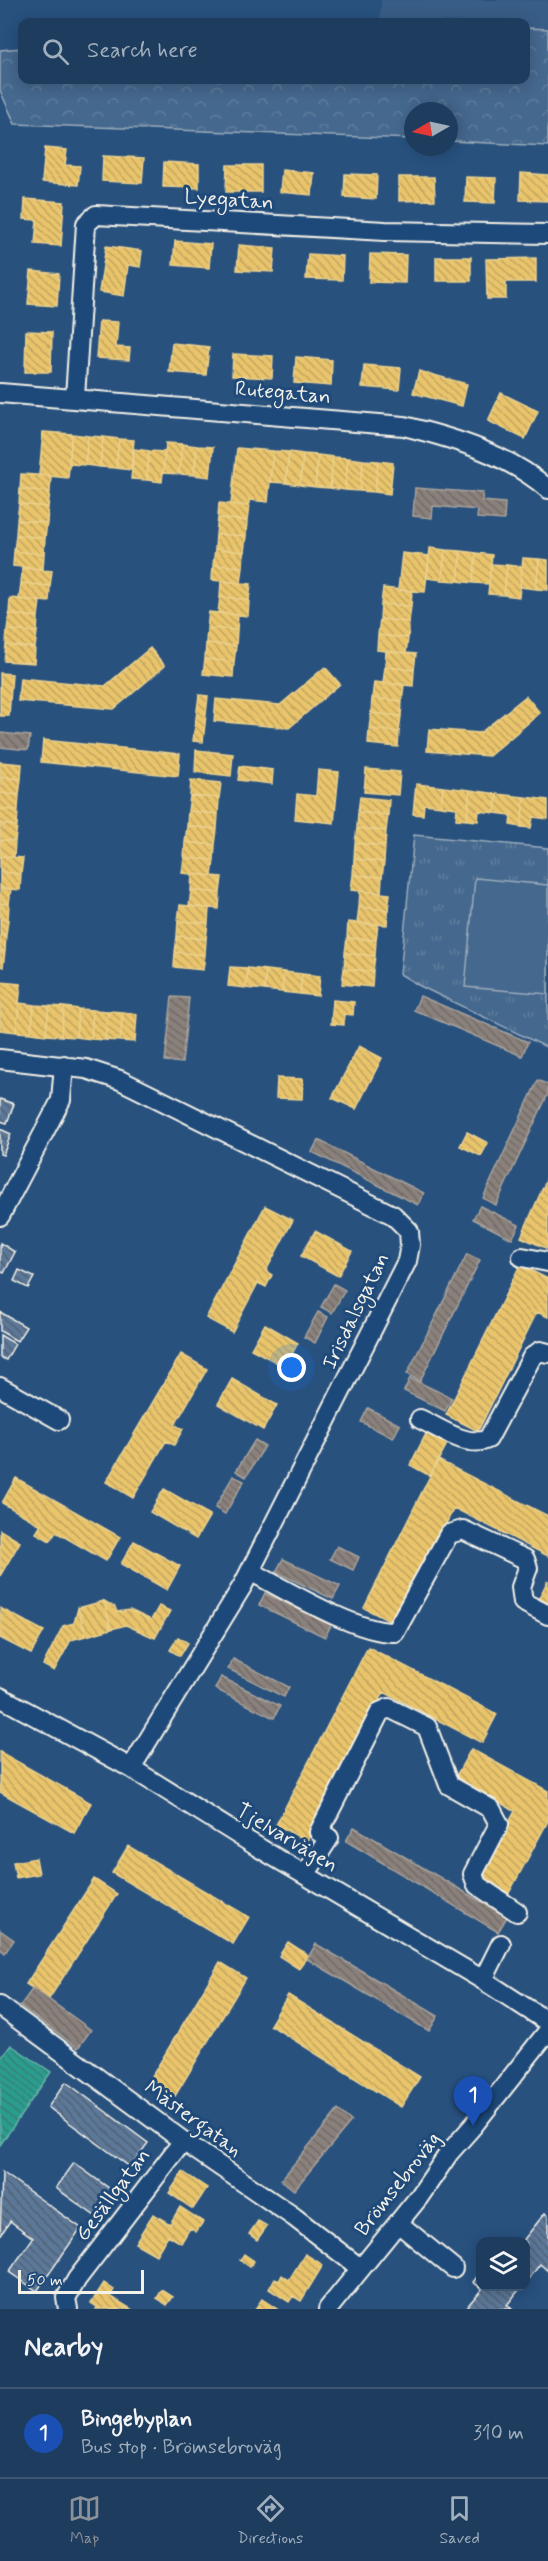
<!DOCTYPE html>
<html lang="en">
<head>
<meta charset="utf-8">
<style>
  :root { --surface:#1e3d5e; --page:#264464; --text:#f1f3f6; --muted:#a1aebc; --line:#3c5673; --accent:#8c9099 }
  body { margin:0; font-family:Mynerve,sans-serif; background:var(--page); color:var(--text) }
  .controls { position:absolute; right:18px; bottom:18px; display:grid; overflow:hidden; border-radius:12px; box-shadow:0 3px 15px #0003 }
  .controls button { width:54px; height:54px; display:grid; place-items:center; padding:0; border:0; border-bottom:2px solid var(--line); background:var(--surface); color:var(--text); font:30px sans-serif }
  .compass { position:absolute; left:404px; top:102px; width:54px; height:54px; border-radius:50%; background:var(--surface); box-shadow:0 3px 15px #0003; rotate:261deg }
  .scale { position:absolute; left:18px; bottom:15px; width:126px; box-sizing:border-box; padding-left:6px; border:3px solid #f4f1e8; border-top:0; font-size:16px; line-height:21px; white-space:nowrap; color:#f4f1e8; -webkit-text-stroke:4px #1f4a7a; paint-order:stroke }
  .you { position:absolute; left:292px; top:1368px; width:21px; height:21px; margin:-15px; border:4px solid #fff; border-radius:50%; background:#1a73e8; box-shadow:0 0 0 9px #1a73e833 }
  .badge { display:grid; place-items:center; width:39px; height:39px; border-radius:50%; background:var(--accent); color:#fff; font-size:20px; font-weight:700 }
  .pin { position:absolute; translate:-50% -50px; filter:drop-shadow(0 2px 3px #0008) }
  .pin::after { content:''; position:absolute; top:32px; width:21px; height:18px; background:inherit; clip-path:polygon(0 0,100% 0,50% 100%) }
  .list { margin:0; padding:0; list-style:none }
  h2 { display:flex; justify-content:space-between; align-items:center; height:78px; margin:0; padding:0 24px; font-size:26px }
  h2 small { font-size:20px; font-weight:400; color:var(--muted) }
  .list li { display:grid; grid-template-columns:39px 1fr auto; gap:18px; align-items:center; box-sizing:border-box; height:90px; padding:0 24px; border-top:2px solid var(--line) }
  .list b { display:block; font-size:22px; white-space:nowrap }
  .list p { margin:0; font-size:20px; white-space:nowrap; color:var(--muted) }
  .list em { font-size:20px; font-style:normal; color:var(--muted) }
  .icon { flex:none; width:33px; height:33px; fill:none; stroke:currentColor; stroke-width:2; stroke-linecap:round; stroke-linejoin:round }
  .map { position:relative; flex:none; width:548px; height:2309px; overflow:hidden }
  .search { position:absolute; background:var(--surface); box-shadow:0 3px 15px #0003; left:18px; right:18px; top:18px; height:66px; display:flex; align-items:center; gap:15px; box-sizing:border-box; padding:0 21px; border-radius:12px; color:var(--muted); font-size:22px }
  .sheet { height:168px; background:var(--surface) }
  nav { display:flex; justify-content:space-around; align-items:center; box-sizing:border-box; height:84px; border-top:2px solid var(--line); background:var(--surface); font-size:16px; color:var(--muted) }
  nav a { display:grid; justify-items:center; gap:3px }
  nav .on { color:var(--accent) }
  .map>svg:first-child { display:block }
</style>
</head>
<body>
<div class="map">
<svg width="548" height="2309" viewBox="0 0 548 2309">
  <defs>
    <pattern id="grass-tufts" width="24" height="20" patternUnits="userSpaceOnUse" patternTransform="scale(1.5)"><rect width="24" height="20" fill="#45688e"/><path d="M3 7l-1-3M5 7V3M7 7l1-3M15 17l-1-3M17 17v-4M19 17l1-3" fill="none" stroke="#607e9e"/></pattern>
    <pattern id="forest-crowns" width="20" height="18" patternUnits="userSpaceOnUse" patternTransform="scale(1.5)"><rect width="20" height="18" fill="#45688e"/><path d="M2 6a3 3 0 1 1 6 0M12 15a3 3 0 1 1 6 0" fill="none" stroke="#607e9e"/></pattern>
    <pattern id="homes-back-hatch" width="6" height="6" patternUnits="userSpaceOnUse" patternTransform="scale(1.5)"><rect width="6" height="6" fill="#e9c46a"/><path d="M-1 5l2 2M0 0l6 6M5-1l2 2" fill="none" stroke="#c1a561"/></pattern>
    <pattern id="schools-back-hatch" width="6" height="6" patternUnits="userSpaceOnUse" patternTransform="scale(1.5)"><rect width="6" height="6" fill="#2a9d8f"/><path d="M-1 5l2 2M0 0l6 6M5-1l2 2" fill="none" stroke="#357f75"/></pattern>
    <pattern id="industry-back-hatch" width="6" height="6" patternUnits="userSpaceOnUse" patternTransform="scale(1.5)"><rect width="6" height="6" fill="#8a817c"/><path d="M-1 5l2 2M0 0l6 6M5-1l2 2" fill="none" stroke="#706a66"/></pattern>
    <pattern id="building-back-hatch" width="6" height="6" patternUnits="userSpaceOnUse" patternTransform="scale(1.5)"><rect width="6" height="6" fill="#5b7899"/><path d="M-1 5l2 2M0 0l6 6M5-1l2 2" fill="none" stroke="#536274"/></pattern>
  </defs>
  <rect width="100%" height="100%" fill="#28517e"/>
  <filter id="ink" filterUnits="userSpaceOnUse"><feTurbulence type="fractalNoise" baseFrequency=".0167" numOctaves="2"/><feDisplacementMap in="SourceGraphic" scale="12" xChannelSelector="R" yChannelSelector="G"/><feConvolveMatrix kernelMatrix="1 2 1 2 8 2 1 2 1" color-interpolation-filters="sRGB"/></filter>
  <g filter="url(#ink)">
    <!-- built -->
    <path fill="#375d86" d="M 381,0 L 548,0 L 548,29 L 526,28 L 526,22 L 380,21 Z"/>
    <!-- grass -->
    <path fill="url(#grass-tufts)" stroke="#9cacbb" stroke-width="1.5" d="M 414,835 L 548,848 L 548,1048 L 420,986 L 400,974 Z"/>
    <!-- forest -->
    <path fill="url(#forest-crowns)" stroke="#9cacbb" stroke-width="1.5" d="M 526,28 L 548,29 L 548,146 L 449,141 L 449,111 L 413,111 L 413,139 L 15,124 L 0,90 L 0,50 L 22,48 L 22,80 L 526,80 Z"/>
    <!-- park -->
    <path fill="#45688e" stroke="#9cacbb" stroke-width="1.5" d="M 475,878 L 548,885 L 548,994 L 465,987 Z"/>
    <!-- homes -->
    <path fill="url(#homes-back-hatch)" stroke="#ecd290" stroke-width="1.5" d="M 45,148 L 67,150 L 65,165 L 80,166 L 78,185 L 42,182 Z
      M 103,156 L 144,158 L 142,183 L 102,181 Z
      M 164,162 L 199,164 L 199,188 L 163,187 Z
      M 227,165 L 261,165 L 261,192 L 226,192 Z
      M 282,170 L 314,173 L 312,195 L 280,192 Z
      M 521,173 L 548,175 L 548,201 L 520,200 Z
      M 345,174 L 377,175 L 376,199 L 344,197 Z
      M 399,177 L 434,177 L 435,200 L 399,201 Z
      M 466,177 L 496,178 L 495,203 L 465,202 Z
      M 25,199 L 64,202 L 61,246 L 35,244 L 37,220 L 24,219 Z
      M 175,241 L 211,244 L 209,268 L 173,265 Z
      M 239,245 L 275,248 L 273,272 L 237,270 Z
      M 106,246 L 142,251 L 140,267 L 128,265 L 124,296 L 99,292 Z
      M 308,254 L 343,256 L 342,280 L 306,279 Z
      M 370,254 L 406,255 L 405,283 L 369,282 Z
      M 436,257 L 471,257 L 471,281 L 436,281 Z
      M 536,258 L 536,282 L 506,282 L 506,299 L 487,299 L 486,259 Z
      M 31,271 L 59,274 L 57,306 L 28,304 Z
      M 99,321 L 118,322 L 116,347 L 130,348 L 129,360 L 96,358 Z
      M 26,331 L 52,332 L 51,372 L 25,372 Z
      M 172,343 L 209,347 L 206,375 L 169,372 Z
      M 233,354 L 273,356 L 272,378 L 232,376 Z
      M 296,357 L 332,360 L 331,386 L 294,383 Z
      M 364,365 L 401,368 L 399,390 L 362,387 Z
      M 419,371 L 467,384 L 462,406 L 413,393 Z
      M 501,393 L 538,411 L 525,439 L 488,421 Z
      M 43,432 L 72,434 L 68,478 L 39,475 Z
      M 72,434 L 88,436 L 85,465 L 69,464 Z
      M 88,436 L 103,437 L 100,467 L 85,465 Z
      M 103,437 L 119,439 L 116,468 L 100,467 Z
      M 119,439 L 134,440 L 131,470 L 116,468 Z
      M 166,443 L 182,444 L 179,474 L 163,473 Z
      M 182,444 L 197,446 L 194,475 L 179,474 Z
      M 197,446 L 213,447 L 210,477 L 194,475 Z
      M 237,448 L 273,451 L 268,502 L 249,500 L 249,506 L 231,504 Z
      M 134,449 L 149,451 L 147,480 L 131,479 Z
      M 149,451 L 165,452 L 162,482 L 147,480 Z
      M 273,451 L 289,452 L 286,483 L 270,482 Z
      M 289,452 L 303,454 L 300,485 L 286,483 Z
      M 303,454 L 318,455 L 315,487 L 300,485 Z
      M 318,455 L 333,457 L 330,488 L 315,487 Z
      M 333,457 L 348,458 L 345,490 L 330,488 Z
      M 348,458 L 363,460 L 360,491 L 345,490 Z
      M 363,460 L 378,461 L 375,492 L 360,491 Z
      M 378,461 L 393,463 L 390,494 L 375,492 Z
      M 21,474 L 51,476 L 50,492 L 20,489 Z
      M 20,489 L 50,492 L 48,507 L 19,504 Z
      M 219,503 L 249,506 L 247,521 L 218,518 Z
      M 19,504 L 48,507 L 47,523 L 17,520 Z
      M 218,518 L 247,521 L 246,536 L 216,534 Z
      M 17,520 L 47,523 L 45,538 L 16,535 Z
      M 216,534 L 246,536 L 244,552 L 215,549 Z
      M 16,535 L 45,538 L 44,554 L 14,551 Z
      M 430,548 L 445,550 L 442,580 L 427,578 Z
      M 215,549 L 244,552 L 243,567 L 213,565 Z
      M 445,550 L 461,551 L 458,581 L 442,580 Z
      M 14,551 L 44,554 L 43,569 L 13,566 Z
      M 461,551 L 476,553 L 473,583 L 458,581 Z
      M 402,553 L 429,556 L 425,592 L 398,590 Z
      M 476,553 L 492,555 L 489,584 L 473,583 Z
      M 523,558 L 539,559 L 536,589 L 520,587 Z
      M 539,559 L 548,560 L 548,590 L 536,589 Z
      M 491,564 L 507,565 L 504,595 L 488,594 Z
      M 213,565 L 243,567 L 241,583 L 212,580 Z
      M 507,565 L 522,567 L 519,597 L 504,595 Z
      M 22,568 L 52,571 L 50,586 L 21,583 Z
      M 221,581 L 251,584 L 249,600 L 220,597 Z
      M 21,583 L 50,586 L 49,602 L 19,599 Z
      M 383,588 L 412,591 L 411,606 L 381,604 Z
      M 220,597 L 249,600 L 248,616 L 218,613 Z
      M 10,598 L 40,601 L 38,617 L 9,614 Z
      M 381,604 L 411,606 L 409,622 L 380,619 Z
      M 209,612 L 238,615 L 237,630 L 207,628 Z
      M 9,614 L 38,617 L 37,632 L 7,630 Z
      M 380,619 L 409,622 L 408,638 L 378,635 Z
      M 207,628 L 237,630 L 236,646 L 206,643 Z
      M 7,630 L 37,632 L 35,648 L 6,645 Z
      M 378,635 L 408,638 L 406,653 L 377,650 Z
      M 206,643 L 236,646 L 234,662 L 205,659 Z
      M 6,645 L 35,648 L 34,663 L 4,661 Z
      M 150,648 L 165,666 L 114,709 L 18,701 L 20,678 L 105,686 Z
      M 386,651 L 416,654 L 414,670 L 385,667 Z
      M 205,659 L 234,662 L 233,677 L 203,674 Z
      M 325,667 L 340,684 L 289,728 L 214,721 L 216,699 L 280,705 Z
      M 385,667 L 414,670 L 413,686 L 383,683 Z
      M 0,673 L 12,674 L 9,716 L 0,716 Z
      M 374,682 L 404,685 L 402,701 L 372,698 Z
      M 199,695 L 208,696 L 203,742 L 193,741 Z
      M 526,696 L 540,713 L 489,756 L 427,751 L 429,729 L 480,733 Z
      M 372,698 L 402,701 L 401,716 L 371,713 Z
      M 371,713 L 401,716 L 399,732 L 369,729 Z
      M 369,729 L 399,732 L 398,747 L 368,744 Z
      M 43,740 L 180,754 L 178,776 L 41,762 Z
      M 196,750 L 233,754 L 231,776 L 195,772 Z
      M 0,762 L 22,764 L 21,779 L 0,777 Z
      M 240,766 L 273,770 L 272,784 L 238,780 Z
      M 366,769 L 400,772 L 398,795 L 364,792 Z
      M 318,770 L 339,772 L 334,823 L 295,819 L 297,794 L 316,796 Z
      M 0,777 L 21,779 L 19,795 L 0,793 Z
      M 191,780 L 221,783 L 219,798 L 190,796 Z
      M 416,784 L 443,787 L 441,806 L 424,804 L 423,815 L 413,814 Z
      M 443,787 L 470,790 L 467,820 L 456,819 L 457,808 L 441,806 Z
      M 470,790 L 497,794 L 495,813 L 479,811 L 478,821 L 467,820 Z
      M 0,793 L 19,795 L 18,810 L 0,809 Z
      M 497,794 L 524,797 L 521,827 L 510,825 L 511,815 L 495,813 Z
      M 190,796 L 219,798 L 218,814 L 188,811 Z
      M 360,797 L 389,800 L 388,815 L 358,812 Z
      M 524,797 L 548,800 L 548,819 L 533,817 L 531,828 L 521,827 Z
      M 0,809 L 18,810 L 17,826 L 0,824 Z
      M 188,811 L 218,814 L 217,829 L 187,826 Z
      M 358,812 L 388,815 L 386,831 L 357,828 Z
      M 0,824 L 17,826 L 15,841 L 0,840 Z
      M 187,826 L 217,829 L 215,845 L 185,842 Z
      M 357,828 L 386,831 L 385,846 L 355,843 Z
      M 0,840 L 15,841 L 14,857 L 0,856 Z
      M 185,842 L 215,845 L 214,860 L 184,858 Z
      M 355,843 L 385,846 L 384,862 L 354,859 Z
      M 0,856 L 23,858 L 21,874 L 0,872 Z
      M 184,858 L 214,860 L 212,876 L 182,873 Z
      M 354,859 L 384,862 L 382,877 L 353,875 Z
      M 0,872 L 21,874 L 20,890 L 0,888 Z
      M 192,874 L 222,877 L 220,893 L 191,890 Z
      M 353,875 L 382,877 L 381,893 L 351,890 Z
      M 0,888 L 11,889 L 9,904 L 0,903 Z
      M 191,890 L 220,893 L 219,909 L 189,906 Z
      M 360,891 L 390,894 L 388,910 L 359,907 Z
      M 0,903 L 9,904 L 8,920 L 0,919 Z
      M 180,905 L 209,908 L 208,923 L 178,921 Z
      M 359,907 L 388,910 L 387,925 L 357,923 Z
      M 0,919 L 8,920 L 6,935 L 0,935 Z
      M 178,921 L 208,923 L 206,939 L 177,936 Z
      M 348,922 L 378,925 L 376,940 L 347,938 Z
      M 0,935 L 6,935 L 5,951 L 0,951 Z
      M 177,936 L 206,939 L 205,955 L 175,952 Z
      M 347,938 L 376,940 L 375,956 L 345,953 Z
      M 0,951 L 5,951 L 3,967 L 0,966 Z
      M 175,952 L 205,955 L 203,970 L 174,967 Z
      M 345,953 L 375,956 L 373,971 L 344,969 Z
      M 230,967 L 248,968 L 246,988 L 228,986 Z
      M 248,968 L 266,970 L 264,990 L 246,988 Z
      M 344,969 L 373,971 L 372,987 L 342,984 Z
      M 266,970 L 284,972 L 282,992 L 264,990 Z
      M 284,972 L 302,974 L 300,994 L 282,992 Z
      M 302,974 L 320,976 L 318,996 L 300,994 Z
      M 0,982 L 21,984 L 16,1032 L 0,1030 Z
      M 333,1000 L 354,1002 L 353,1015 L 344,1014 L 344,1025 L 331,1024 Z
      M 19,1003 L 34,1005 L 31,1033 L 16,1032 Z
      M 34,1005 L 49,1006 L 46,1035 L 31,1033 Z
      M 49,1006 L 64,1007 L 61,1036 L 46,1035 Z
      M 64,1007 L 78,1009 L 76,1037 L 61,1036 Z
      M 78,1009 L 93,1010 L 91,1039 L 76,1037 Z
      M 93,1010 L 108,1011 L 105,1040 L 91,1039 Z
      M 108,1011 L 123,1012 L 120,1041 L 105,1040 Z
      M 123,1012 L 137,1014 L 135,1042 L 120,1041 Z
      M 359,1046 L 382,1058 L 356,1109 L 332,1098 Z
      M 277,1078 L 303,1079 L 302,1099 L 276,1098 Z
      M 467,1132 L 488,1143 L 481,1156 L 460,1146 Z
      M 548,1176 L 548,1249 L 521,1237 Z
      M 265,1206 L 293,1220 L 266,1271 L 272,1275 L 266,1287 L 258,1283 L 232,1332 L 206,1318 Z
      M 315,1231 L 352,1251 L 338,1276 L 301,1256 Z
      M 520,1265 L 548,1279 L 548,1317 L 537,1312 L 478,1431 L 446,1415 Z
      M 265,1324 L 298,1343 L 285,1367 L 251,1349 Z
      M 181,1354 L 207,1369 L 175,1425 L 183,1429 L 174,1445 L 166,1441 L 133,1498 L 106,1482 Z
      M 232,1379 L 277,1405 L 263,1430 L 218,1404 Z
      M 427,1432 L 448,1442 L 430,1476 L 410,1465 Z
      M 438,1460 L 548,1516 L 548,1556 L 454,1508 L 395,1624 L 364,1608 Z
      M 16,1478 L 120,1537 L 106,1561 L 56,1532 L 50,1541 L 36,1533 L 41,1525 L 2,1503 Z
      M 164,1489 L 210,1515 L 196,1539 L 150,1512 Z
      M 0,1530 L 20,1542 L 0,1576 Z
      M 134,1541 L 180,1566 L 167,1590 L 121,1564 Z
      M 548,1580 L 548,1605 L 538,1600 Z
      M 104,1601 L 115,1607 L 117,1612 L 130,1610 L 151,1620 L 159,1606 L 170,1611 L 155,1638 L 126,1625 L 111,1629 Z
      M 104,1601 L 111,1629 L 86,1636 L 78,1608 Z
      M 0,1608 L 44,1631 L 31,1654 L 0,1638 Z
      M 78,1608 L 86,1636 L 71,1640 L 54,1671 L 43,1665 L 63,1626 L 74,1623 Z
      M 178,1637 L 188,1643 L 180,1656 L 170,1650 Z
      M 368,1647 L 497,1714 L 482,1743 L 384,1692 L 307,1841 L 276,1825 Z
      M 471,1749 L 548,1791 L 548,1821 L 509,1893 L 480,1877 L 515,1811 L 455,1778 Z
      M 0,1752 L 91,1803 L 74,1833 L 0,1792 Z
      M 128,1846 L 249,1917 L 233,1944 L 112,1873 Z
      M 36,1858 L 39,1874 L 16,1878 L 13,1862 Z
      M 94,1879 L 117,1894 L 49,1999 L 26,1984 Z
      M 288,1942 L 308,1955 L 299,1969 L 279,1956 Z
      M 220,1962 L 246,1978 L 175,2096 L 149,2081 Z
      M 288,1995 L 420,2077 L 401,2107 L 270,2025 Z
      M 183,2172 L 207,2188 L 193,2209 L 169,2193 Z
      M 180,2207 L 203,2222 L 196,2232 L 190,2228 L 181,2243 L 168,2235 L 156,2255 L 135,2243 L 153,2214 L 170,2224 Z
      M 258,2221 L 267,2226 L 257,2240 L 249,2234 Z
      M 244,2254 L 254,2261 L 250,2267 L 240,2260 Z
      M 305,2254 L 323,2265 L 301,2301 L 293,2296 L 289,2302 L 269,2289 L 275,2278 L 279,2281 L 282,2275 L 289,2280 Z
      M 104,2283 L 114,2290 L 110,2296 L 131,2309 L 96,2309 L 97,2307 L 91,2303 Z
      M 162,2290 L 173,2297 L 167,2305 L 157,2298 Z
      M 262,2299 L 277,2309 L 255,2309 Z"/>
    <!-- schools -->
    <path fill="url(#schools-back-hatch)" stroke="#67b6aa" stroke-width="1.5" d="M 11,2045 L 51,2072 L 0,2145 L 0,2059 Z"/>
    <!-- industry -->
    <path fill="url(#industry-back-hatch)" stroke="#aaa39c" stroke-width="1.5" d="M 415,488 L 483,493 L 482,501 L 505,503 L 504,520 L 477,518 L 478,510 L 433,506 L 432,518 L 413,516 Z
      M 0,733 L 30,736 L 28,750 L 0,747 Z
      M 420,996 L 528,1042 L 522,1056 L 414,1010 Z
      M 172,997 L 189,998 L 182,1063 L 165,1061 Z
      M 538,1080 L 548,1085 L 548,1094 L 496,1205 L 483,1198 Z
      M 318,1140 L 424,1193 L 418,1205 L 312,1152 Z
      M 480,1206 L 519,1225 L 512,1239 L 473,1219 Z
      M 467,1254 L 480,1260 L 420,1381 L 407,1374 Z
      M 334,1284 L 345,1290 L 332,1313 L 321,1307 Z
      M 318,1312 L 328,1317 L 315,1343 L 304,1337 Z
      M 410,1378 L 452,1398 L 445,1411 L 404,1391 Z
      M 368,1408 L 400,1425 L 393,1438 L 361,1422 Z
      M 255,1440 L 265,1446 L 246,1477 L 236,1471 Z
      M 233,1476 L 244,1481 L 225,1514 L 215,1508 Z
      M 337,1546 L 359,1557 L 353,1570 L 330,1559 Z
      M 283,1559 L 340,1586 L 333,1599 L 276,1572 Z
      M 265,1593 L 331,1625 L 325,1637 L 259,1605 Z
      M 233,1659 L 289,1687 L 284,1697 L 228,1669 Z
      M 221,1677 L 280,1706 L 274,1718 L 215,1689 Z
      M 354,1827 L 507,1917 L 498,1932 L 346,1841 Z
      M 0,1930 L 14,1940 L 5,1953 L 0,1949 Z
      M 316,1944 L 438,2016 L 429,2031 L 307,1959 Z
      M 33,1988 L 91,2030 L 78,2048 L 20,2006 Z
      M 338,2110 L 351,2121 L 294,2190 L 281,2180 Z"/>
    <!-- building -->
    <path fill="url(#building-back-hatch)" stroke="#f4f1e8" stroke-width="1.5" d="M 0,1099 L 14,1104 L 7,1123 L 0,1121 Z
      M 0,1129 L 11,1134 L 3,1155 L 0,1154 Z
      M 0,1243 L 15,1252 L 4,1273 L 0,1271 Z
      M 19,1270 L 34,1277 L 28,1288 L 14,1281 Z
      M 0,1312 L 26,1327 L 17,1341 L 0,1331 Z
      M 0,1335 L 15,1344 L 6,1360 L 0,1357 Z
      M 66,2082 L 148,2143 L 130,2167 L 48,2107 Z
      M 74,2163 L 113,2191 L 95,2216 L 56,2188 Z
      M 2,2172 L 81,2228 L 37,2291 L 9,2272 L 33,2238 L 10,2221 L 0,2236 Z
      M 545,2213 L 548,2216 L 548,2271 L 540,2264 L 526,2283 L 526,2242 L 522,2242 Z
      M 480,2273 L 480,2286 L 522,2286 L 507,2305 L 512,2309 L 465,2309 L 482,2289 L 473,2282 Z"/>
    <g fill="none" stroke-linecap="round" stroke-linejoin="round">
      <!-- minor casing -->
      <g stroke="#f4f1e8" stroke-width="22">
        <path id="minor" d="M 0,393 L 404,426 C 456,439 507,454 548,489
          M 75,398 L 86,224 L 96,215 L 385,231 L 548,234
          M 0,1059 L 86,1069 L 120,1080 L 393,1215 L 409,1231 L 410,1245 L 407,1261 L 243,1585 L 131,1768
          M 0,1216 L 61,1100 L 64,1065
          M 522,1257 L 548,1262
          M 0,1387 L 59,1420
          M 420,1419 C 438,1427 468,1449 488,1439 L 532,1357 L 540,1351 L 548,1353
          M 250,1571 C 284,1589 358,1634 395,1632 L 449,1534 L 463,1530 L 525,1559 L 528,1568 L 521,1587 L 523,1602 L 548,1615
          M 0,1697 L 131,1768 L 261,1849 L 483,1980 L 548,2022
          M 305,1875 L 329,1838 L 319,1832 L 380,1712 L 389,1708 L 427,1727 L 449,1785 L 491,1809 L 499,1824 L 473,1874 L 477,1885 L 517,1912
          M 483,1980 L 501,1944
          M 0,2006 L 183,2141 L 294,2217 L 360,2268
          M 398,2223 L 453,2268
          M 68,2309 L 66,2298 L 77,2279 L 183,2141
          M 328,2309 L 419,2197 L 449,2153 L 473,2126 L 548,2031"/>
      </g>
      <!-- minor -->
      <use href="#minor" stroke="#1f4a7a" stroke-width="18"/>
    </g>
  </g>
  <g text-anchor="middle" dominant-baseline="central" stroke-width="6" stroke-linejoin="round" paint-order="stroke">
    <!-- street labels -->
    <g font-size="21" fill="#f4f1e8" stroke="#1f4a7a">
      <text transform="translate(229 200) rotate(4)">Lyegatan</text>
      <text transform="translate(283 393) rotate(5)">Rutegatan</text>
      <text transform="translate(356 1311) rotate(-64)">Irisdalsgatan</text>
      <text transform="translate(287 1838) rotate(31)">Tjelvarvägen</text>
      <text transform="translate(193 2119) rotate(36)">Mästergatan</text>
      <text transform="translate(398 2184) rotate(-52)">Brömsebroväg</text>
      <text transform="translate(113 2195) rotate(-53)">Gesällgatan</text>
    </g>
  </g>
</svg>
<div class="controls">
<button><svg class="icon" aria-label="layers" viewBox="0 0 24 24"><path d="M12 4l9 5-9 5-9-5zM3 14l9 5 9-5"/></svg></button>
</div>
<svg class="compass" viewBox="-18 -18 36 36"><path d="M0-13l5 13h-10z" fill="#e53935"/><path d="M0 13l5-13h-10z" fill="#a1aebc"/></svg>
<div class="scale">50 m</div>
<div class="you"></div>
<div class="pin badge" style="left:473px;top:2126px;background:#1a4fb4">1</div>
<div class="search"><svg class="icon" aria-label="search" viewBox="0 0 24 24"><circle cx="10" cy="10" r="6"/><path d="M15 15l6 6"/></svg>Search here</div>
</div>
<section class="sheet">
<h2>Nearby<small></small></h2>
<ul class="list">
<li><span class="badge" style="background:#1a4fb4">1</span><div><b>Bingebyplan</b><p>Bus stop · Brömsebroväg</p></div><em>310 m</em></li>
</ul>
</section>
<nav>
<a class="on"><svg class="icon" aria-label="map" viewBox="0 0 24 24"><path d="M3 6l6-2 6 2 6-2v14l-6 2-6-2-6 2zM9 4v14M15 6v14"/></svg>Map</a>
<a><svg class="icon" aria-label="directions" viewBox="0 0 24 24"><path d="M12 3l9 9-9 9-9-9zM9 14v-3h6M13 9l2 2-2 2"/></svg>Directions</a>
<a><svg class="icon" aria-label="saved" viewBox="0 0 24 24"><path d="M7 4h10v16l-5-4-5 4z"/></svg>Saved</a>
</nav>
</body>
</html>
